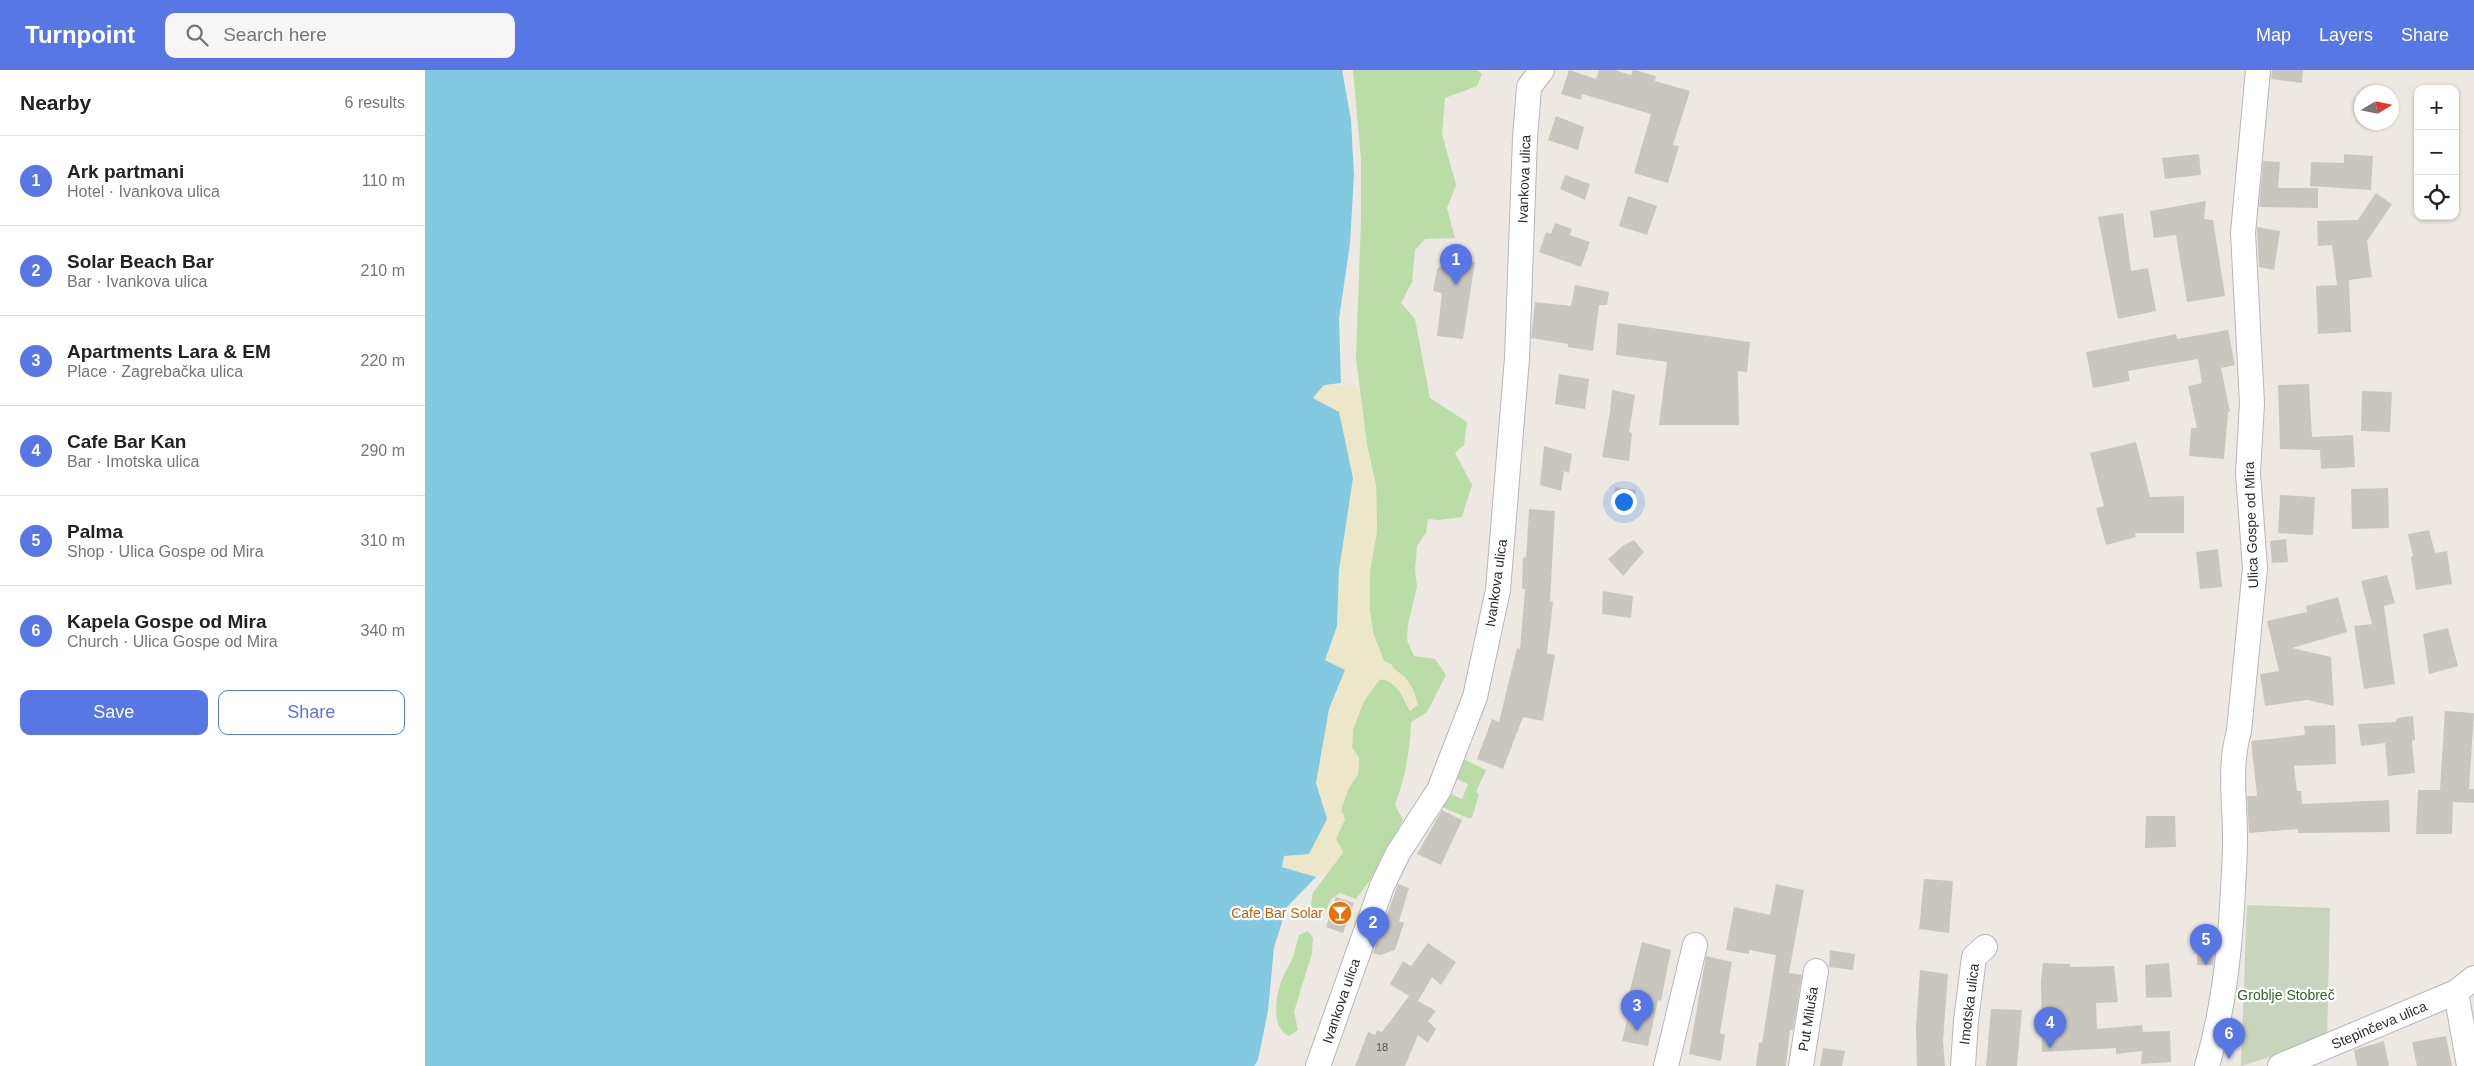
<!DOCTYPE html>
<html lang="en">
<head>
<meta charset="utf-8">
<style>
  :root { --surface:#fff; --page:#f6f6f6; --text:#222; --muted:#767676; --line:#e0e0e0; --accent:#5876e4 }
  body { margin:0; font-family:Helvetica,sans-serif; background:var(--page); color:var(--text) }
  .controls { position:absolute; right:15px; top:15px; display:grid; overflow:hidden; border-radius:10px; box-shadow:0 1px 4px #0004 }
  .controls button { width:45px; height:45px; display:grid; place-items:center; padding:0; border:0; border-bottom:1px solid var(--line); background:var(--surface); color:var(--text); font:25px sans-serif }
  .compass { position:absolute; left:1929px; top:15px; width:45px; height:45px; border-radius:50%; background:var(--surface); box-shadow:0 1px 4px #0004; rotate:80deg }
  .you { position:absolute; left:1198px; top:431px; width:18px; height:18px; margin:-12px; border:4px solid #fff; border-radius:50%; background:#1a73e8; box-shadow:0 0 0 8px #1a73e833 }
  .badge { display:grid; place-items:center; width:32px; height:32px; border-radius:50%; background:var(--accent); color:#fff; font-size:16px; font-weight:700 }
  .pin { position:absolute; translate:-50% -41px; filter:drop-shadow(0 1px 2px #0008) }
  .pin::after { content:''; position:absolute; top:26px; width:18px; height:15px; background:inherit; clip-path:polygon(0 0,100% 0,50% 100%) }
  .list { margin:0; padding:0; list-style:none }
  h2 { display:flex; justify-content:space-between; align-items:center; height:65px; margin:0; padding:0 20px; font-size:21px }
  h2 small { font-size:16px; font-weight:400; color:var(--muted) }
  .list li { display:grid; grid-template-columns:32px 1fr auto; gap:15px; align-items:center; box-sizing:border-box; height:90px; padding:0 20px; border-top:1px solid var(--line) }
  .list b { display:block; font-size:19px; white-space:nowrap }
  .list p { margin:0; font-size:16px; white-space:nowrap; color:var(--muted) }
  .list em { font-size:16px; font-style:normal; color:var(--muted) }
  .actions { display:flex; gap:10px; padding:15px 20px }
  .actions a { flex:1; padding:11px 0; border:1px solid var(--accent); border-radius:10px; text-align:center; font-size:18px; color:var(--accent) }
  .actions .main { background:var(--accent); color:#fff }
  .icon { flex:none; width:28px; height:28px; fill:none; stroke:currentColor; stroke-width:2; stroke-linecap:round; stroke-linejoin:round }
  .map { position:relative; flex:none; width:2049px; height:996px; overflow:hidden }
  header { display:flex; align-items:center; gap:30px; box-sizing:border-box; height:70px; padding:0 25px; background:var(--accent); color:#fff }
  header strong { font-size:24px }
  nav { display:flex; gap:28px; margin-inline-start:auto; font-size:18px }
  .search { width:350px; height:45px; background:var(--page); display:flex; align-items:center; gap:12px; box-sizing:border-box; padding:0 18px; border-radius:10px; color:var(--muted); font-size:19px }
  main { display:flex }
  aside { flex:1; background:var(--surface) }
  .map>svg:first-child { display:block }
</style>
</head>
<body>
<header>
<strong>Turnpoint</strong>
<div class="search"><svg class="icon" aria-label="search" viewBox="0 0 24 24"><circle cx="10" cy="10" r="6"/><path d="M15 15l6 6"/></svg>Search here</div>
<nav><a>Map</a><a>Layers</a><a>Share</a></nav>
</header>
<main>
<aside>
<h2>Nearby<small>6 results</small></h2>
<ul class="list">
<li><span class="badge">1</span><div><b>Ark partmani</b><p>Hotel · Ivankova ulica</p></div><em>110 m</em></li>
<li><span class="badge">2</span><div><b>Solar Beach Bar</b><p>Bar · Ivankova ulica</p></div><em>210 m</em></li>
<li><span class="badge">3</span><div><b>Apartments Lara &amp; EM</b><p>Place · Zagrebačka ulica</p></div><em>220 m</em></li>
<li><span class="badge">4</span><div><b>Cafe Bar Kan</b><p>Bar · Imotska ulica</p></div><em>290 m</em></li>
<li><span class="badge">5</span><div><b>Palma</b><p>Shop · Ulica Gospe od Mira</p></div><em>310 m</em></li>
<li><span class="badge">6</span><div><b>Kapela Gospe od Mira</b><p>Church · Ulica Gospe od Mira</p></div><em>340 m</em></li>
</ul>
<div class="actions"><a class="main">Save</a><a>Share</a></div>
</aside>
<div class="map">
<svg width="2049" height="996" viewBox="0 0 2049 996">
  <rect width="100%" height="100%" fill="#ede8e2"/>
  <!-- green -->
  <path fill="#badca6" d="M 928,0 L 1052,0 L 1057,4 L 1052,16 L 1020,28 L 1017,64 L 1031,115 L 1022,138 L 1030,168 L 1000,169 L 990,180 L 987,212 L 976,233 L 990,249 L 1005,328 L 1042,352 L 1039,375 L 1030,383 L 1047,415 L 1037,447 L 1014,450 L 1003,449 L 1001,463 L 992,476 L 990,501 L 992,517 L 983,554 L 982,570 L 989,586 L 1010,589 L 1021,605 L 1002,642 L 986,652 C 985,681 980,708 970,735 L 978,750 L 945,810 L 931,829 L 915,823 L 907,828 L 898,846 L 885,840 L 888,823 L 918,782 L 911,769 L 920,749 L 916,740 C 920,726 924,715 933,705 L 934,688 L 927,677 L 928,659 L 939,631 L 955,609 C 973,612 977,626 985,641 L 967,595 L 959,591 L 948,563 L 945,542 L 945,501 L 952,461 L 951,416 L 942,375 L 931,288 L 936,151 L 936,90 Z
    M 1038,689 L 1061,700 L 1051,722 L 1054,724 L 1047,748 L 1043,748 L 1015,736 L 1021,722 L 1037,729 L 1043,714 L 1030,708 Z
    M 883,861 L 888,868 L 887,883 L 869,942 L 873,960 L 864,966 C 845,958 851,925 857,909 C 861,900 866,893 869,884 C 871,878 872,871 874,865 Z"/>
  <!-- sand -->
  <path fill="#ede7ca" d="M 900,312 L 915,317 L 927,313 L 934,319 L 942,375 L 951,416 L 952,461 L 945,501 L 945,542 L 948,563 L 959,591 L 980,607 L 988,619 L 993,635 L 985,641 C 977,626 973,611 955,609 L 939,631 L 928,659 L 927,677 L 934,688 L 933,705 L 925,714 L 916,740 L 920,749 L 911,769 L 918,782 C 904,803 898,811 873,804 C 864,801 858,801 852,793 L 856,785 L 866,783 L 883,786 L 898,751 L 896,728 L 889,716 L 904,639 L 912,626 L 916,599 L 906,598 L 897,588 L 912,552 L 912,345 L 903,333 L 895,334 L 886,328 Z"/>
  <!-- cemetery -->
  <path fill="#c8d4bb" d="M 1822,835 L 1905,838 L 1902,969 L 1816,996 Z"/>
  <!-- water -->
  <path fill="#83cae0" d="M 0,0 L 917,0 L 926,50 L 929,105 L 925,173 L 914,249 L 916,313 L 899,315 L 888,328 L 914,342 L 928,408 L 914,500 L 912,556 L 900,590 L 920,600 L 904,639 L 891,713 L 902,749 L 884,784 L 859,786 L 857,797 L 891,807 L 862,837 L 849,877 L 843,941 L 833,990 L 829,996 L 0,996 Z"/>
  <!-- building -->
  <path fill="#c9c6c0" d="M 1144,0 L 1171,9 L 1174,0 L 1189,0 L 1206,5 L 1208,0 L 1210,0 L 1231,6 L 1230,11 L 1265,21 L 1248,75 L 1254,76 L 1243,113 L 1209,103 L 1226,44 L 1157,24 L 1156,30 L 1136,24 Z
    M 1847,0 L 1878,0 L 1877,13 L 1846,9 Z
    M 1131,46 L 1159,57 L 1153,80 L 1123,70 Z
    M 1774,84 L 1776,105 L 1740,109 L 1737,88 Z
    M 1919,84 L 1948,86 L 1946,120 L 1885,116 L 1886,92 L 1919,93 Z
    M 1838,91 L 1855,92 L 1853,118 L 1893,118 L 1893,138 L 1834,137 Z
    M 1140,105 L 1165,114 L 1160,130 L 1135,119 Z
    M 1951,123 L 1967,134 L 1942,171 L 1947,207 L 1924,210 L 1926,262 L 1893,264 L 1891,216 L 1912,215 L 1907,175 L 1893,176 L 1892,151 L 1933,150 Z
    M 1203,126 L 1232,136 L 1222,165 L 1194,156 Z
    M 1781,131 L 1779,149 L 1788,150 L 1800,226 L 1762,232 L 1751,165 L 1729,168 L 1725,141 Z
    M 1698,143 L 1706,201 L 1723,198 L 1731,241 L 1693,249 L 1673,147 Z
    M 1130,153 L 1147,159 L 1145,165 L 1165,172 L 1156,197 L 1114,182 L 1121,162 L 1126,164 Z
    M 1832,157 L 1855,161 L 1849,200 L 1834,197 Z
    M 1026,188 L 1050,192 L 1038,269 L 1012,266 L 1017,223 L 1008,221 L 1012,199 Z
    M 1150,215 L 1184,222 L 1182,235 L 1174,235 L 1168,281 L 1143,277 L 1143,274 L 1106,268 L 1110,232 L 1146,236 Z
    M 1193,253 L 1325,272 L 1322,302 L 1313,301 L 1314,355 L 1234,355 L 1242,292 L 1191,285 Z
    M 1803,260 L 1810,295 L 1796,298 L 1805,342 L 1803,342 L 1799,389 L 1764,386 L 1766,358 L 1772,358 L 1763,316 L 1777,313 L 1773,289 L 1703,301 L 1705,311 L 1668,318 L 1661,282 L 1751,264 L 1752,269 Z
    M 1134,304 L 1164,309 L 1160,339 L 1130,334 Z
    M 1884,314 L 1887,367 L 1928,365 L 1930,397 L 1896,399 L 1895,380 L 1855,379 L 1853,315 Z
    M 1187,320 L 1210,325 L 1204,362 L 1207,363 L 1204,391 L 1177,387 L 1185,342 Z
    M 1937,321 L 1967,322 L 1965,362 L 1936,361 Z
    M 1711,372 L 1725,427 L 1759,426 L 1759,463 L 1710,463 L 1711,467 L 1681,475 L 1671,438 L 1679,436 L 1665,383 Z
    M 1119,376 L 1147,384 L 1144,403 L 1139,401 L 1136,421 L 1115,415 Z
    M 1190,417 L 1211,420 L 1209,442 L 1188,436 Z
    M 1963,418 L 1964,458 L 1927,459 L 1926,419 Z
    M 1855,425 L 1890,427 L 1888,465 L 1853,463 Z
    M 1104,439 L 1130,441 L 1125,531 L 1128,532 L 1122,583 L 1130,585 L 1118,651 L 1098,647 L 1078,699 L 1052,689 L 1067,649 L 1074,652 L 1092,578 L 1095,579 L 1100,519 L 1097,519 L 1098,487 L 1101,488 Z
    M 2004,460 L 2010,483 L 2022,481 L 2027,514 L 1991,520 L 1986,487 L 1988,486 L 1983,464 Z
    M 1861,469 L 1863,492 L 1847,493 L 1845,471 Z
    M 1209,470 L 1219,482 L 1198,506 L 1183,489 L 1199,475 Z
    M 1793,479 L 1797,517 L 1775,519 L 1771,482 Z
    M 1962,505 L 1970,533 L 1959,536 L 1970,614 L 1939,619 L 1929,556 L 1947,554 L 1936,511 Z
    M 1178,521 L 1208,526 L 1206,548 L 1177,544 Z
    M 1913,527 L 1922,562 L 1867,578 L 1906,587 L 1909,636 L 1882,630 L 1840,636 L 1835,604 L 1854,601 L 1842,551 L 1882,542 L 1881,536 Z
    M 2023,558 L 2033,596 L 2004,604 L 1998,564 Z
    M 2020,641 L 2049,643 L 2044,719 L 2049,719 L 2049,733 L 2028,732 L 2027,764 L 1991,764 L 1993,720 L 2015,720 Z
    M 1988,646 L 1990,670 L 1987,671 L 1990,703 L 1963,706 L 1960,673 L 1936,676 L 1933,654 L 1971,652 L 1972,648 Z
    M 1910,655 L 1911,694 L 1869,696 L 1872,721 L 1876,721 L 1877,734 L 1964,730 L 1965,762 L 1873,763 L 1873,759 L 1824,763 L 1822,726 L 1832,726 L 1826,671 L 1880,665 L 1879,656 Z
    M 1017,740 L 1037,750 L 1016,795 L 992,784 Z
    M 1721,746 L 1750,746 L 1751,777 L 1720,778 Z
    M 1499,809 L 1528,811 L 1524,863 L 1494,859 Z
    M 973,814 L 984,818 L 974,851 L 979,853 L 970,880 L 955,885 L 948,883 Z
    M 1351,814 L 1379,820 L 1364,903 L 1377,905 L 1368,960 L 1365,960 L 1361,996 L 1331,996 L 1334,972 L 1337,973 L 1351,885 L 1324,880 L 1324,884 L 1301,880 L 1309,837 L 1345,845 Z
    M 911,827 L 929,833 L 918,863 L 901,857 Z
    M 1772,870 L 1791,871 L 1788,895 L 1772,895 Z
    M 1217,872 L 1246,880 L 1236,931 L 1233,930 L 1223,976 L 1197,971 L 1208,925 L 1204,924 Z
    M 1003,873 L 1031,892 L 1016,915 L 1007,907 L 993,931 L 1011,941 L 1003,951 L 1011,959 L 1003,973 L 993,965 L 980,996 L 930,996 L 943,962 L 950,965 L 952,960 L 957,962 L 984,926 L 965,914 L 978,891 L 986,896 Z
    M 1405,880 L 1430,884 L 1428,900 L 1404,897 Z
    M 1281,886 L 1307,892 L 1295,963 L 1300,965 L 1296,991 L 1264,984 Z
    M 1618,893 L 1645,894 L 1645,897 L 1689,896 L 1693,932 L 1671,933 L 1672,959 L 1717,955 L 1718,962 L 1745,961 L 1746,992 L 1716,994 L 1717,981 L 1691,984 L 1691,978 L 1617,982 L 1616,911 Z
    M 1744,893 L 1747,927 L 1721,928 L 1720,895 Z
    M 1495,900 L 1523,904 L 1518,971 L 1520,996 L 1492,996 L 1491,956 Z
    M 1566,939 L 1597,940 L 1592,996 L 1561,996 Z
    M 2021,966 L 2027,996 L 1992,996 L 1987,972 Z
    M 1959,971 L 1964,996 L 1932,996 L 1929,980 Z
    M 1398,978 L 1420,981 L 1417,996 L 1395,996 Z"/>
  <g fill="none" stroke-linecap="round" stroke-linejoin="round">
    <!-- minor casing -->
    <g stroke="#b5b7bf" stroke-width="26">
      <path id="minor" d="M 2031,922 L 2044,996
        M 893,996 L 957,816 L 973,783 L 1014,720 L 1050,627 L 1073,520 L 1092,288 L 1100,68 L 1104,17 L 1117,0
        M 1241,996 L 1270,875
        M 1376,996 L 1391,901
        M 1538,996 L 1541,951 L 1549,887 L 1560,877
        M 1782,996 C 1803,924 1807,852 1810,778 C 1811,738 1803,699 1814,661 L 1830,498 L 1823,403 L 1827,333 L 1818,163 L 1833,0
        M 1855,996 L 2031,922 L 2049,908"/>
    </g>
    <!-- minor -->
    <use href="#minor" stroke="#fff" stroke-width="24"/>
  </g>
  <!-- icons -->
  <defs>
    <g id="bar-disc" transform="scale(1.25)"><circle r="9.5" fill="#e8710a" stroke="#fff"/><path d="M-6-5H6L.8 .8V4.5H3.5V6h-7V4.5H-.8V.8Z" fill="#fff"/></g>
  </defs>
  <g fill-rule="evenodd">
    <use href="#bar-disc" x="915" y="843"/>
  </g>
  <g text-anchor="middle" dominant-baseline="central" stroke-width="4.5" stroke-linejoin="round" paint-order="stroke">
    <!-- number labels -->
    <g font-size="11" fill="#545352">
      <text x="957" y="977">18</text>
    </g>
    <!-- street labels -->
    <g font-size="14" fill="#2d2d2d" stroke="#fff">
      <text transform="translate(1099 109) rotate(-88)">Ivankova ulica</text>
      <text transform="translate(1826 455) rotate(-92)">Ulica Gospe od Mira</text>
      <text transform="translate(1071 513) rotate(-82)">Ivankova ulica</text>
      <text transform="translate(916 931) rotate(-71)">Ivankova ulica</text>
      <text transform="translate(1544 934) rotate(-83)">Imotska ulica</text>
      <text transform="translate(1383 949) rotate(-81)">Put Miluša</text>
      <text transform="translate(1954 955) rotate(-23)">Stepinčeva ulica</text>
    </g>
    <!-- food labels -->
    <g font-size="14" fill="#c56008" stroke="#fff" text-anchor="end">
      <text x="898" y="843">Cafe Bar Solar</text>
    </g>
    <!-- park labels -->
    <g font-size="14" fill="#336325" stroke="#fff">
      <text x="1861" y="925">Groblje Stobreč</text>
    </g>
  </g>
</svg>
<div class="controls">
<button>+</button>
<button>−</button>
<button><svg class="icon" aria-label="locate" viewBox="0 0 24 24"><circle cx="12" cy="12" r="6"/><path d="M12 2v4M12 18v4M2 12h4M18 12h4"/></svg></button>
</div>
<svg class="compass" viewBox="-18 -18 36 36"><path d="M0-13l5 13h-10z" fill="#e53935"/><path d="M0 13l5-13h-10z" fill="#767676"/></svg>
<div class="you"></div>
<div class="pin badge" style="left:1031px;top:215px">1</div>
<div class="pin badge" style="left:948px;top:878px">2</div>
<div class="pin badge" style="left:1212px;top:961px">3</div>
<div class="pin badge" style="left:1625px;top:978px">4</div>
<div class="pin badge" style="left:1781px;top:895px">5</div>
<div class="pin badge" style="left:1804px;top:989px">6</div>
</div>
</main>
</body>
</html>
